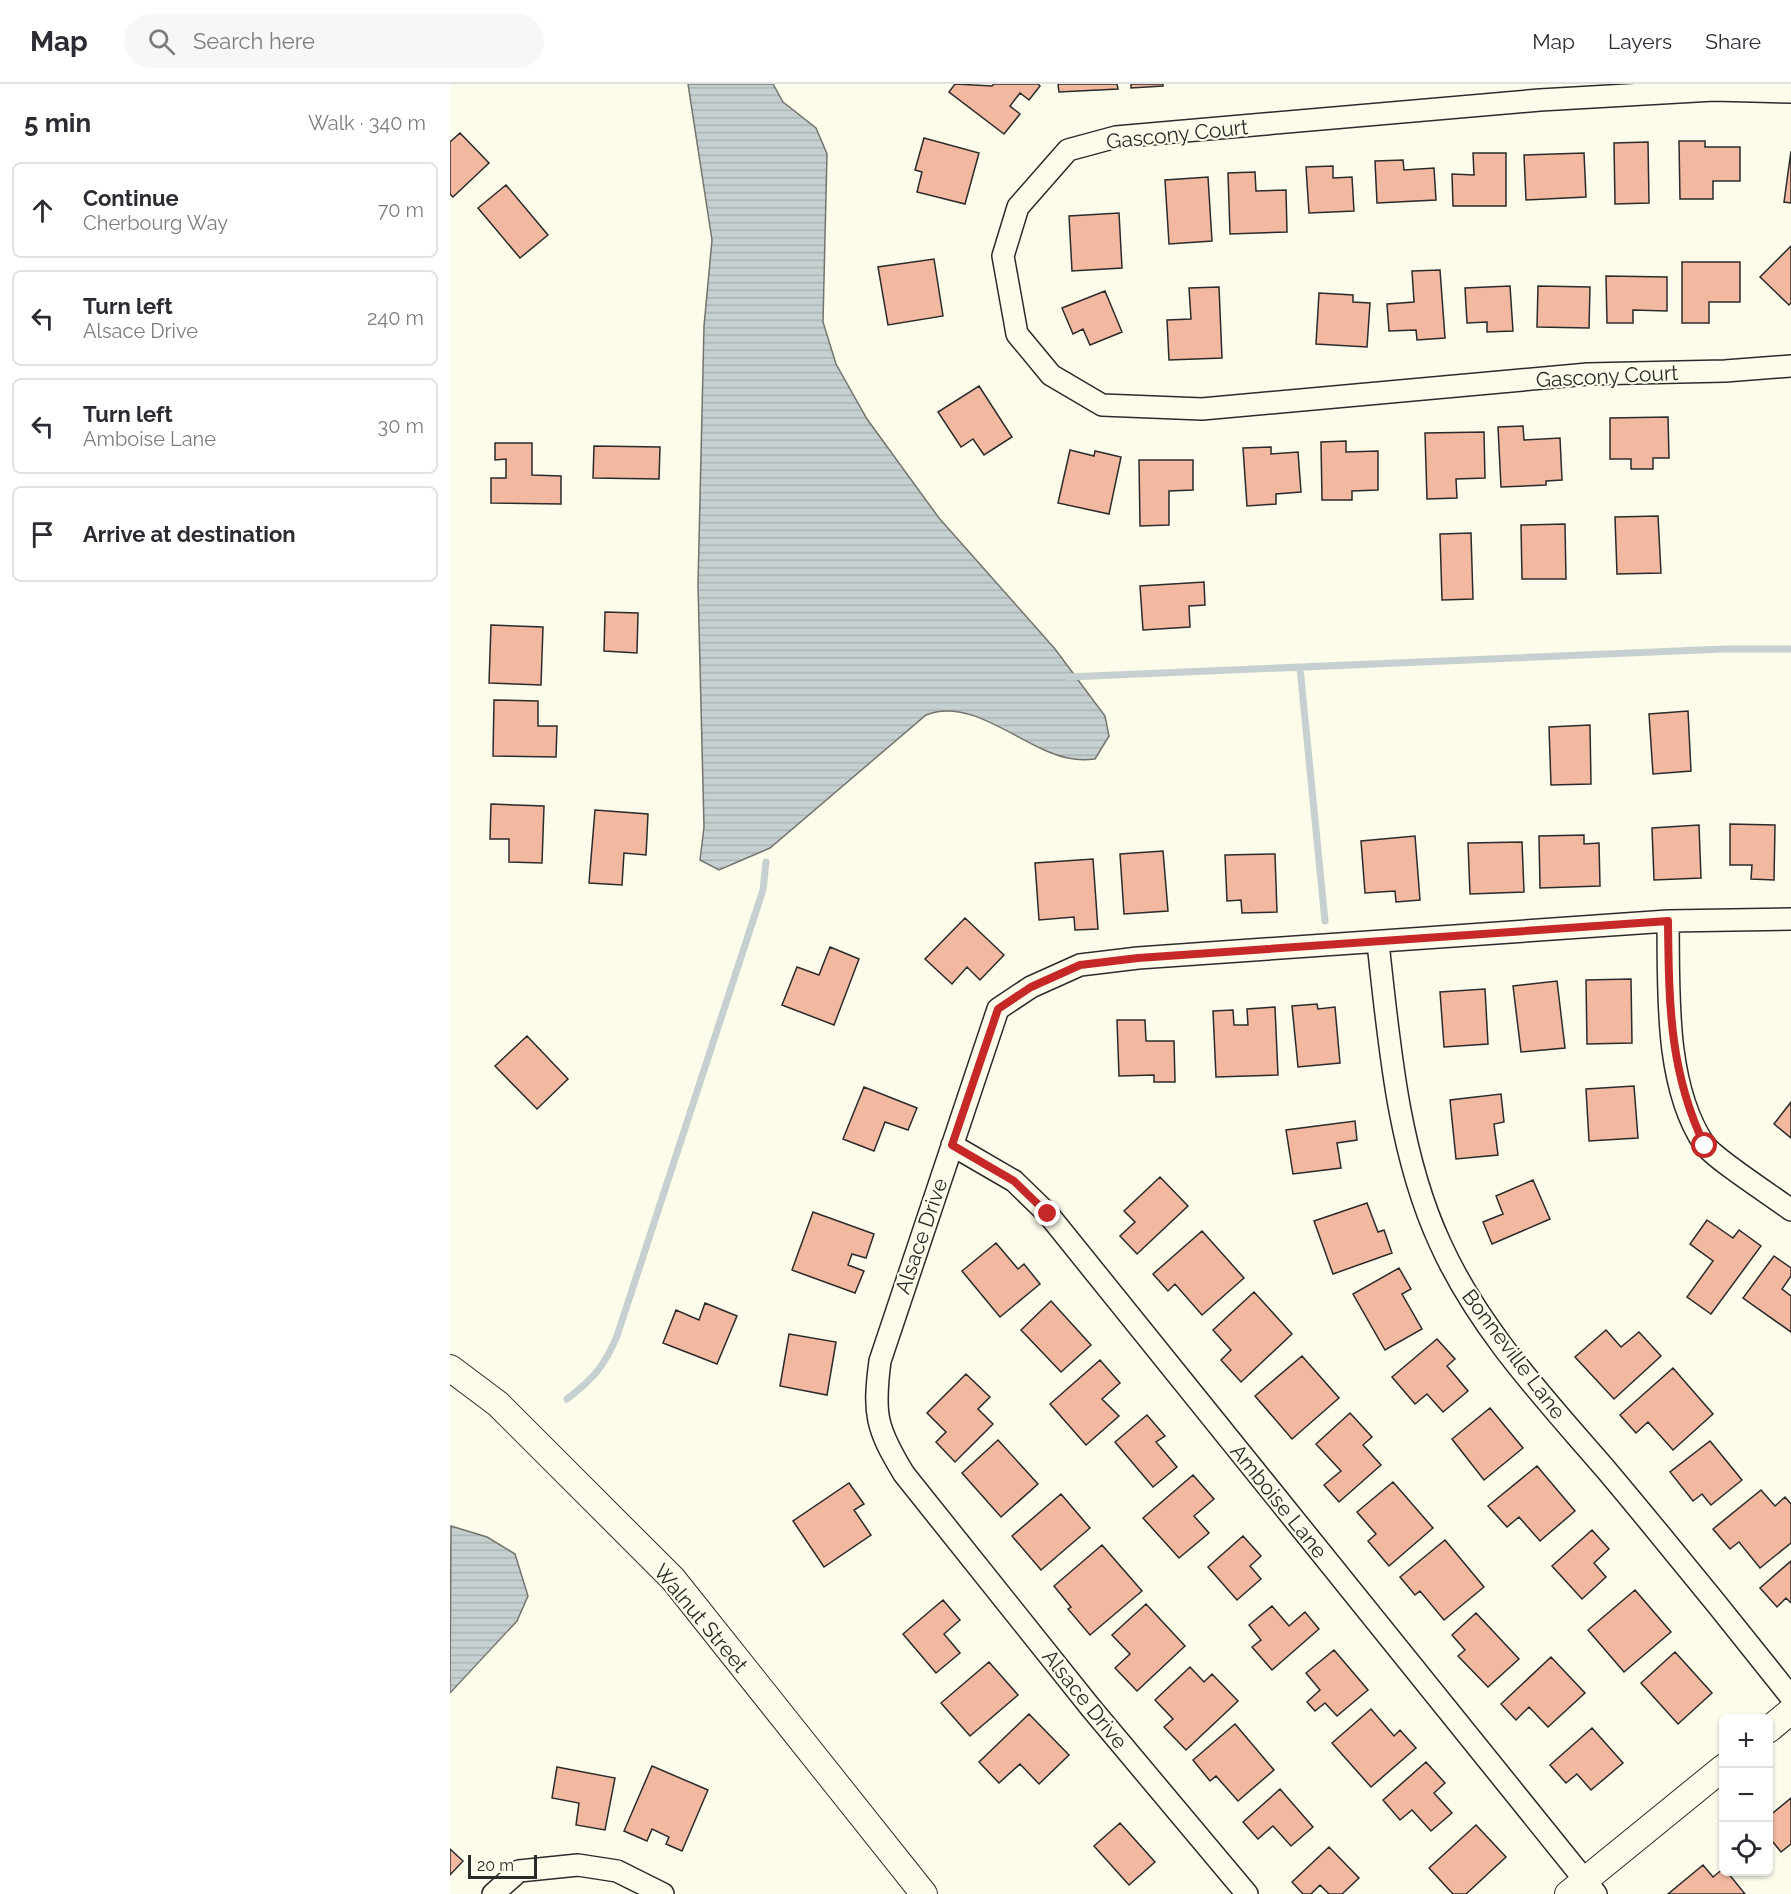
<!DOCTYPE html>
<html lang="en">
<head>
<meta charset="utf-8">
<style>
  :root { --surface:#fff; --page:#f7f7f7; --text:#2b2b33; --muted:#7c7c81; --line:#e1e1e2 }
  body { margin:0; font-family:Raleway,sans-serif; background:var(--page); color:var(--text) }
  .controls { position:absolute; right:18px; bottom:18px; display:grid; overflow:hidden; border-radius:9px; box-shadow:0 2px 4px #0004 }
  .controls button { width:54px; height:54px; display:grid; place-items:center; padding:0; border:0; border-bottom:2px solid var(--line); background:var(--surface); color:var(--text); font:30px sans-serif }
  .scale { position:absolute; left:18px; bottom:15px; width:69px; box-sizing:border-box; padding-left:6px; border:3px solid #2b2b2b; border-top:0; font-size:16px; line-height:21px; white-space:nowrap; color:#2b2b2b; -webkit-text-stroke:4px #fdfbea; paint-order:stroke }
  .stop { position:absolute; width:18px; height:18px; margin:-14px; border:4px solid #c62828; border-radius:50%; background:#fff }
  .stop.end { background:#c62828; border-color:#fff; box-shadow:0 2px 6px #0008 }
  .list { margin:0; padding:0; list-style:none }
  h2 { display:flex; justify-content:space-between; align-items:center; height:78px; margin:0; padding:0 24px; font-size:26px }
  h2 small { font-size:20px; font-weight:400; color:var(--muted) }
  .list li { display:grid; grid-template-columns:39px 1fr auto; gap:18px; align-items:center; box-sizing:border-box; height:96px; margin:0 12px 12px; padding:0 12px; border:2px solid var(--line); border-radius:9px }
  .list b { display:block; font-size:22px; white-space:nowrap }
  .list p { margin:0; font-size:20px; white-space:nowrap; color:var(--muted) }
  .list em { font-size:20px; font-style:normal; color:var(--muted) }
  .icon { flex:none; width:33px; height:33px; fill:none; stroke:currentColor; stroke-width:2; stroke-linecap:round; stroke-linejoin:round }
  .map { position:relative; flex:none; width:1341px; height:1810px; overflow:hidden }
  header { display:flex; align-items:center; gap:36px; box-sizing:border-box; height:84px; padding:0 30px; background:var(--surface); border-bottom:2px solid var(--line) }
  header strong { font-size:28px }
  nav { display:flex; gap:33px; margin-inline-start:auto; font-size:21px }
  .search { width:420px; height:54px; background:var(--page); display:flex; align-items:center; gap:15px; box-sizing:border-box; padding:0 21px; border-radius:33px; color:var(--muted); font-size:22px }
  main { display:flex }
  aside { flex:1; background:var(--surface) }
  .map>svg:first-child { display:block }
</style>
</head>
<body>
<header>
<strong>Map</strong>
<div class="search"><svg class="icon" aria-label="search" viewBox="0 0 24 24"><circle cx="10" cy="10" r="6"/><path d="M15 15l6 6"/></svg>Search here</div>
<nav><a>Map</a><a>Layers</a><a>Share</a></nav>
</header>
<main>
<aside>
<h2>5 min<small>Walk · 340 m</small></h2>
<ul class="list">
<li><svg class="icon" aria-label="ahead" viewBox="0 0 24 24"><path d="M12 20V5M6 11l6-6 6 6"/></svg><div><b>Continue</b><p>Cherbourg Way</p></div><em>70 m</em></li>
<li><svg class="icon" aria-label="left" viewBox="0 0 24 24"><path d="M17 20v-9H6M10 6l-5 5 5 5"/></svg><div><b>Turn left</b><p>Alsace Drive</p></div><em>240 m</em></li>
<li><svg class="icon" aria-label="left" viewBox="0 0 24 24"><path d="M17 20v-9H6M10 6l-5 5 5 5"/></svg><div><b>Turn left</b><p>Amboise Lane</p></div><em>30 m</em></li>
<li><svg class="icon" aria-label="arrive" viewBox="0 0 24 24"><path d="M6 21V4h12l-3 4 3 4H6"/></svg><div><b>Arrive at destination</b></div></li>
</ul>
</aside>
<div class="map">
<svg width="1341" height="1810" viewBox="0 0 1341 1810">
  <defs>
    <pattern id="water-rules" width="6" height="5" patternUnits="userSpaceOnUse" patternTransform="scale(1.5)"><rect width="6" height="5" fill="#c7d0d0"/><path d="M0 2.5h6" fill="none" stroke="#abb3b3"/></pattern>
  </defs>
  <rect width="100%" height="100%" fill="#fdfbea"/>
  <!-- water -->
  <path fill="url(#water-rules)" stroke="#74746e" stroke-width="1.5" d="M 238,0 L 323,0 L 333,18 L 366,44 L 377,70 L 373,238 L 386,280 L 417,335 L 489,434 L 605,565 L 655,632 L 659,652 L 645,675 C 636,676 627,676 618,674 C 573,665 523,612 476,631 L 320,764 L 269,786 L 250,776 L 254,743 L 248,501 L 254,242 L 262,156 Z
    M 1,1442 L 37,1453 L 65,1470 L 78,1512 L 67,1537 L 0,1609 Z"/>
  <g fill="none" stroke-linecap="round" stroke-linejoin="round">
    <!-- stream -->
    <path stroke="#c7d0d0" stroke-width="7" d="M 850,584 L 875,837
      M 618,593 L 1274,565 L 1341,565
      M 117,1315 C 143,1295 154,1283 167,1252 L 313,806 L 316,778"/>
  </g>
  <!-- building -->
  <path fill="#f2b8a0" stroke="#2b2b2b" stroke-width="1.5" d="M 505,0 L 542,2 L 544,0 L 588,0 L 590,2 L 579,16 L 570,9 L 560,22 L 570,30 L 554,50 L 499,8 Z
    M 608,0 L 667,0 L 668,5 L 609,8 Z
    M 681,0 L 713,0 L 713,2 L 681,4 Z
    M 10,49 L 39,79 L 3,113 L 0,110 L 0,58 Z
    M 474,54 L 529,69 L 515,120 L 467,108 L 472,88 L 465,86 Z
    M 1229,57 L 1255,57 L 1255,63 L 1290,63 L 1290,97 L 1263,97 L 1263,115 L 1230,115 Z
    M 1198,58 L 1199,119 L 1165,120 L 1164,59 Z
    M 1341,67 L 1341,119 L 1334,118 Z
    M 1023,69 L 1056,69 L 1056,122 L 1003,122 L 1002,90 L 1024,91 Z
    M 1134,69 L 1136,113 L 1076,116 L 1074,71 Z
    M 953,76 L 954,86 L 984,84 L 986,116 L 927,119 L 925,77 Z
    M 883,82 L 883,94 L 902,93 L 904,127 L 859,129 L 856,83 Z
    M 805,88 L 806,107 L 836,106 L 837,148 L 780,150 L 778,89 Z
    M 758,93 L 762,157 L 719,160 L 715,96 Z
    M 56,101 L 98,151 L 70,174 L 28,124 Z
    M 669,129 L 672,184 L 622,187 L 619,132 Z
    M 1341,162 L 1341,219 L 1339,221 L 1310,193 Z
    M 484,175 L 493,232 L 438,241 L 428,183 Z
    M 1232,178 L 1290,178 L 1290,218 L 1259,218 L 1259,239 L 1232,239 Z
    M 990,186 L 995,254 L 967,256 L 966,246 L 939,247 L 937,220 L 964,218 L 962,187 Z
    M 1156,192 L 1217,193 L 1217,227 L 1183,226 L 1183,239 L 1157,239 Z
    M 1060,202 L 1063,247 L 1037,248 L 1037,238 L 1017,239 L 1015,204 Z
    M 1088,202 L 1140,203 L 1139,244 L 1087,243 Z
    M 769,203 L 772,274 L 719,276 L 717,236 L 741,235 L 739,204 Z
    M 655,207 L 672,248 L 640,261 L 633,245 L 623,250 L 612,224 Z
    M 869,209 L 903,211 L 903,218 L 920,219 L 917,263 L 866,260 Z
    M 529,302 L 562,353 L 534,371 L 523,355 L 511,363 L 488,328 Z
    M 1218,333 L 1219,374 L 1203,374 L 1203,385 L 1181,385 L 1181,375 L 1160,375 L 1160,334 Z
    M 1073,342 L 1074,356 L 1110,354 L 1112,396 L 1096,397 L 1096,401 L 1051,403 L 1048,343 Z
    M 1034,348 L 1035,394 L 1006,395 L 1007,414 L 977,415 L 975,349 Z
    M 896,357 L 896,368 L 928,367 L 928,406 L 902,407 L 902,416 L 872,416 L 871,358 Z
    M 45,359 L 82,359 L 82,391 L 111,392 L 111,420 L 41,419 L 41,394 L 56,394 L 56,375 L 45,376 Z
    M 144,362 L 210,363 L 209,395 L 143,394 Z
    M 821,363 L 821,370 L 848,368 L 851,408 L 826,410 L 826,420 L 797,422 L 793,364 Z
    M 620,366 L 644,372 L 645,367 L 671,373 L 659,430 L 608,419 Z
    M 689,376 L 743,376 L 743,406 L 719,407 L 719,441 L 690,442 Z
    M 1208,432 L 1211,489 L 1167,490 L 1165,433 Z
    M 1115,440 L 1116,495 L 1072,495 L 1071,441 Z
    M 1021,449 L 1023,515 L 992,516 L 990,450 Z
    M 754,498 L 755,521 L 739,522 L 740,543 L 693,546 L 690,502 Z
    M 155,528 L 188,529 L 187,569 L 154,567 Z
    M 41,541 L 93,543 L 91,601 L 39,599 Z
    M 44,616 L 88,617 L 88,642 L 107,642 L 106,673 L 43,672 Z
    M 1238,627 L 1241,687 L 1203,690 L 1199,630 Z
    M 1140,641 L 1141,700 L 1101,701 L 1099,643 Z
    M 41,720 L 94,722 L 92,779 L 59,778 L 59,755 L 40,755 Z
    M 145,726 L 198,730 L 196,771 L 174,769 L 172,801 L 139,799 Z
    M 1280,740 L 1325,741 L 1324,796 L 1301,795 L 1302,781 L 1280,781 Z
    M 1249,741 L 1251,794 L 1204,796 L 1202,744 Z
    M 1134,751 L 1134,760 L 1149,759 L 1150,802 L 1090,804 L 1089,752 Z
    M 965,752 L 970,816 L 946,818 L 945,807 L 915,809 L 911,757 Z
    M 1072,758 L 1074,808 L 1020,810 L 1018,759 Z
    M 713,767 L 718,827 L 674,830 L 670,770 Z
    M 825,770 L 827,828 L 792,829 L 791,816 L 777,817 L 775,771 Z
    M 643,775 L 648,845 L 625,846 L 624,833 L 589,836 L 585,779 Z
    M 515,834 L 554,871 L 530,896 L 517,883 L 502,900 L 475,875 Z
    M 380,863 L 409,875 L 384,941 L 332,921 L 347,883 L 369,891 Z
    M 1181,895 L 1182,959 L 1137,960 L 1136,896 Z
    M 1107,897 L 1115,964 L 1071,968 L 1063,902 Z
    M 1035,905 L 1038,960 L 994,963 L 990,908 Z
    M 867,920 L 868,925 L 885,923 L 890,979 L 848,983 L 842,922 Z
    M 825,923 L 828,991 L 766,993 L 763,927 L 783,926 L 784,941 L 798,941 L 797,925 Z
    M 667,936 L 695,936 L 696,957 L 724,957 L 725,998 L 704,998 L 704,991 L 669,992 Z
    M 77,952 L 118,995 L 87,1025 L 45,982 Z
    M 1184,1002 L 1188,1054 L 1139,1057 L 1136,1005 Z
    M 414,1003 L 467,1024 L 458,1046 L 435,1038 L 424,1067 L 393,1055 Z
    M 1051,1010 L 1054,1038 L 1044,1040 L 1048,1071 L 1006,1075 L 1000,1016 Z
    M 1341,1018 L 1341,1054 L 1324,1040 Z
    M 905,1037 L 907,1056 L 887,1059 L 891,1084 L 843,1090 L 836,1046 Z
    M 710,1093 L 738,1122 L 687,1170 L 670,1152 L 685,1138 L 674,1127 Z
    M 1083,1096 L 1100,1135 L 1042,1160 L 1033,1138 L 1053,1130 L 1046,1112 Z
    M 917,1119 L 928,1148 L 934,1146 L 942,1169 L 883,1190 L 864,1137 Z
    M 363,1128 L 424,1150 L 416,1174 L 402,1170 L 398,1181 L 414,1187 L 405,1209 L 342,1186 Z
    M 1257,1136 L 1283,1154 L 1289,1146 L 1311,1162 L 1261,1230 L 1237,1213 L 1263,1177 L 1240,1160 Z
    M 752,1147 L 794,1194 L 752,1231 L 725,1200 L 718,1207 L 703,1190 Z
    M 546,1159 L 568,1185 L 574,1180 L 590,1200 L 550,1233 L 512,1187 Z
    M 1324,1172 L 1341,1184 L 1341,1192 L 1332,1205 L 1341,1212 L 1341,1248 L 1293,1214 Z
    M 949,1184 L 961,1205 L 952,1210 L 972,1245 L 935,1266 L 903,1210 Z
    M 804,1208 L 842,1250 L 791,1298 L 771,1276 L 781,1266 L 763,1246 Z
    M 601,1217 L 641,1261 L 611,1288 L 571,1246 Z
    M 255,1219 L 287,1232 L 267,1280 L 213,1259 L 226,1226 L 249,1236 Z
    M 1156,1246 L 1171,1263 L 1189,1248 L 1211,1272 L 1164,1315 L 1125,1273 Z
    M 339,1250 L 386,1258 L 377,1311 L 330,1302 Z
    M 987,1255 L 1005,1275 L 997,1282 L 1018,1307 L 993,1328 L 977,1310 L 965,1320 L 942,1293 Z
    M 852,1272 L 889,1314 L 842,1355 L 805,1312 Z
    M 650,1276 L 670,1299 L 652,1315 L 669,1332 L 636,1361 L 600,1320 Z
    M 1223,1284 L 1263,1330 L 1223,1366 L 1198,1338 L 1186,1349 L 1170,1331 Z
    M 516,1290 L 540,1313 L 528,1325 L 543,1340 L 505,1378 L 486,1358 L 496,1348 L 477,1329 Z
    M 1040,1324 L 1073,1364 L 1034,1396 L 1002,1355 Z
    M 900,1329 L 922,1353 L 913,1361 L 931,1381 L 889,1418 L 874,1401 L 891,1387 L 866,1360 Z
    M 697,1331 L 715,1352 L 706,1358 L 727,1383 L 703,1403 L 665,1358 Z
    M 548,1356 L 588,1400 L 551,1433 L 512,1389 Z
    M 1260,1357 L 1292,1396 L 1261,1421 L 1252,1410 L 1243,1417 L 1220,1388 Z
    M 1087,1382 L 1125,1427 L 1090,1457 L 1069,1433 L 1057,1443 L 1038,1422 Z
    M 743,1391 L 764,1415 L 744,1432 L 759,1449 L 729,1474 L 693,1434 Z
    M 943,1398 L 983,1444 L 939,1482 L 918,1457 L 926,1450 L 907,1428 Z
    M 399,1399 L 414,1420 L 404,1426 L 421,1451 L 374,1483 L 343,1437 Z
    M 1311,1406 L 1325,1422 L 1335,1413 L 1341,1420 L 1341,1459 L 1310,1484 L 1289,1458 L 1280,1465 L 1263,1445 Z
    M 611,1410 L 640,1444 L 591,1486 L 562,1452 Z
    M 1142,1446 L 1159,1465 L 1144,1479 L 1156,1493 L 1132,1515 L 1102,1482 Z
    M 793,1452 L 811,1472 L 800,1482 L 811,1495 L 787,1516 L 758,1483 Z
    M 995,1456 L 1034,1503 L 994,1536 L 970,1507 L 965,1511 L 950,1493 Z
    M 652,1461 L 692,1507 L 640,1551 L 618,1525 L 621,1523 L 604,1502 Z
    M 1341,1477 L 1341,1519 L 1336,1514 L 1327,1523 L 1310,1504 Z
    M 1185,1506 L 1221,1548 L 1174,1588 L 1138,1546 Z
    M 493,1516 L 510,1536 L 494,1550 L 510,1569 L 486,1589 L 453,1550 Z
    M 696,1520 L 735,1562 L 687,1607 L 665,1584 L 680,1570 L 662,1551 Z
    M 822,1522 L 839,1542 L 855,1528 L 869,1545 L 822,1586 L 802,1563 L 811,1556 L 799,1541 Z
    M 1026,1529 L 1069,1575 L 1038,1603 L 1008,1572 L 1015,1566 L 1002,1551 Z
    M 884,1566 L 918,1606 L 887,1632 L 875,1619 L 865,1627 L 857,1618 L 870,1606 L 856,1589 Z
    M 1225,1568 L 1262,1609 L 1228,1640 L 1191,1599 Z
    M 1101,1573 L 1135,1609 L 1098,1643 L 1079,1623 L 1066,1636 L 1051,1620 Z
    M 539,1578 L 568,1611 L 520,1652 L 491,1619 Z
    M 740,1583 L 754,1598 L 762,1590 L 788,1617 L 736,1666 L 714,1643 L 723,1635 L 705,1616 Z
    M 921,1625 L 944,1652 L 950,1646 L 966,1664 L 921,1703 L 882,1659 Z
    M 579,1630 L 619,1671 L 589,1700 L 570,1680 L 549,1699 L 529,1678 Z
    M 785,1640 L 824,1686 L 788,1717 L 766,1692 L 760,1697 L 743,1676 Z
    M 1142,1644 L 1173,1679 L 1141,1706 L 1127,1690 L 1116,1699 L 1100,1681 Z
    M 976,1678 L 995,1699 L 984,1709 L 1002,1729 L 981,1747 L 962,1726 L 950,1736 L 933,1716 Z
    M 202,1682 L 258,1706 L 232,1767 L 216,1760 L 219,1753 L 202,1745 L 197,1757 L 174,1747 Z
    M 107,1683 L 165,1694 L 155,1746 L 126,1741 L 129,1719 L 102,1714 Z
    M 830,1705 L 863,1743 L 841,1762 L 823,1742 L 808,1755 L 793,1738 Z
    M 1341,1714 L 1341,1760 L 1331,1768 L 1318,1752 L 1318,1733 Z
    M 670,1739 L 705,1778 L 679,1801 L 644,1762 Z
    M 1026,1741 L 1056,1773 L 1016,1810 L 1003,1810 L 979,1784 Z
    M 879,1763 L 909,1794 L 892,1810 L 879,1810 L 870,1801 L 861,1810 L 853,1810 L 842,1798 Z
    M 0,1765 L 13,1777 L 0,1791 Z
    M 1253,1781 L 1263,1793 L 1274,1784 L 1295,1810 L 1218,1810 Z"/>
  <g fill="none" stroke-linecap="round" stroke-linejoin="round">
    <!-- minor casing -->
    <g stroke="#2b2b2b" stroke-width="24">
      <path id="minor" d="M 1341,8 L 1264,6 L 1090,16 L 666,53 L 618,66 L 568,123 L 553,172 L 567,250 L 601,291 L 652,321 L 752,325 L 1138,290 L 1275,287 L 1341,282
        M 1218,837 C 1219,906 1214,1000 1254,1060 C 1263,1074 1324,1113 1341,1126
        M 928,859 C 939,958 948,1068 990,1159 C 1029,1246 1097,1317 1158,1388 C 1220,1462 1281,1537 1341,1613
        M 502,1061 L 564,1097 L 598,1130 L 1146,1810
        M 43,1810 L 69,1787 L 128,1781 L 167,1787 L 213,1810
        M 797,1810 L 641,1624 L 454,1390 C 426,1344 423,1330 430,1277 L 548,925 L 581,903 L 630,881 L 688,874 L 1218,837 L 1341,835"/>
    </g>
    <!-- tertiary casing -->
    <g stroke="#2b2b2b" stroke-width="28">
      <path id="tertiary" d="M 0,1284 L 48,1320 L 223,1495 L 474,1810
        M 1318,1646 L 1341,1627
        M 1118,1810 L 1274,1683"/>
    </g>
    <!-- minor -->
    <use href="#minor" stroke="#fdfbea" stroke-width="21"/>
    <!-- tertiary -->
    <use href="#tertiary" stroke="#fdfbea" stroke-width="26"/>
  </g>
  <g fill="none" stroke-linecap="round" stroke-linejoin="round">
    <!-- route -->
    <path stroke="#c62828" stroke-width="8" d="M 598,1130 L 564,1097 L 502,1061 L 548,925 L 581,903 L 630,881 L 688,874 L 1218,837 C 1219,918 1219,988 1255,1062"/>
  </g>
  <g text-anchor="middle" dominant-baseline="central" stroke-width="4.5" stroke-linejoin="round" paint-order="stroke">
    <!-- street labels -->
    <g font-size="21" fill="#2b2b2b" stroke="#fdfbea">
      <text transform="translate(727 50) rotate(-6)">Gascony Court</text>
      <text transform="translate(1157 292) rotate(-3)">Gascony Court</text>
      <text transform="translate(471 1152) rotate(-71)">Alsace Drive</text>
      <text transform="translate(1064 1270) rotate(53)">Bonneville Lane</text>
      <text transform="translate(829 1417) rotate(51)">Amboise Lane</text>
      <text transform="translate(251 1534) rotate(50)">Walnut Street</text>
      <text transform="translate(635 1615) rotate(51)">Alsace Drive</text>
    </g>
  </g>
</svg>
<div class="controls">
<button>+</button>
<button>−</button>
<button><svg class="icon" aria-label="locate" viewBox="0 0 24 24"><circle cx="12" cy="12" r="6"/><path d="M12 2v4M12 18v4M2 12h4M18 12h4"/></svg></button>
</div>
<div class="scale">20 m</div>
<div class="stop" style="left:1255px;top:1062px"></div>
<div class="stop end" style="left:598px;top:1130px"></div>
</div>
</main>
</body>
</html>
